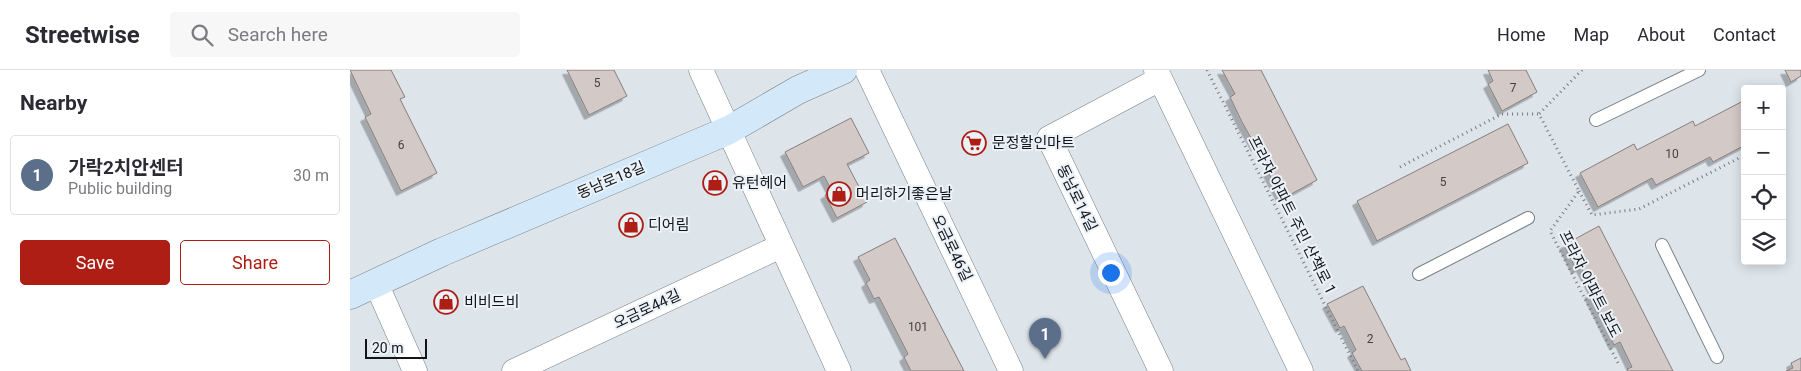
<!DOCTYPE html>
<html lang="en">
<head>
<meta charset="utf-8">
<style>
  :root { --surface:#fff; --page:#f7f7f7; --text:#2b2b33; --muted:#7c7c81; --line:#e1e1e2; --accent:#ae1e14 }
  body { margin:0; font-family:Roboto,"Noto Sans KR",sans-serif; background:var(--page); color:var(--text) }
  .controls { position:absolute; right:15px; top:15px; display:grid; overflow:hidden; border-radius:5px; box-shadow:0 2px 12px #0003 }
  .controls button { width:45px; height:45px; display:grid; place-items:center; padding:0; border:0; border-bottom:1px solid var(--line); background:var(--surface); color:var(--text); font:25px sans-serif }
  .scale { position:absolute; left:15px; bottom:12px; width:62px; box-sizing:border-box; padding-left:5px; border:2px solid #131517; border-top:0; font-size:14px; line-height:18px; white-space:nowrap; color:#131517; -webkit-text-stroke:4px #eaf2f8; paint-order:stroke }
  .you { position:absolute; left:760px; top:202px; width:18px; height:18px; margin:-12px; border:4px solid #fff; border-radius:50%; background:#1a73e8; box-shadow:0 0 0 8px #1a73e833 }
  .badge { display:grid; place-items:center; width:32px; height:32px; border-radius:50%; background:var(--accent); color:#fff; font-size:16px; font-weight:700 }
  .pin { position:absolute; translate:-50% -41px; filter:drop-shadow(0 1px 2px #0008) }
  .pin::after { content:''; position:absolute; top:26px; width:18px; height:15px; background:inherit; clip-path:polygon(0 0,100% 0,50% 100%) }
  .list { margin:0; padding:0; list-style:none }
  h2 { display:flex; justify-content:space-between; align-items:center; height:65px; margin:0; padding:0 20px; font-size:21px }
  h2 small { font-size:16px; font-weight:400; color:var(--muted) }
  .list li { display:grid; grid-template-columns:32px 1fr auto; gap:15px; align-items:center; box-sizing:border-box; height:80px; margin:0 10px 10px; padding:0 10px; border:1px solid var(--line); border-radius:5px }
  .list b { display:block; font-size:19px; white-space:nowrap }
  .list p { margin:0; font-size:16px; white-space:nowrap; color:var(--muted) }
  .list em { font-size:16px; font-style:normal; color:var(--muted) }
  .actions { display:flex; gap:10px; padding:15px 20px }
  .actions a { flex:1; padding:11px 0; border:1px solid var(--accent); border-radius:5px; text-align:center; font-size:18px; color:var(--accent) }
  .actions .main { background:var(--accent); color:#fff }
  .icon { flex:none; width:28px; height:28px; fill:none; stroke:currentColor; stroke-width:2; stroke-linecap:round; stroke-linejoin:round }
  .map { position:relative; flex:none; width:1451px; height:301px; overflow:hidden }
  header { display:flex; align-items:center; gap:30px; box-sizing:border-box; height:70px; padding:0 25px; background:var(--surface); border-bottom:1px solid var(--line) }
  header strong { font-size:24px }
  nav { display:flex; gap:28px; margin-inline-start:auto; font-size:18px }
  .search { width:350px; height:45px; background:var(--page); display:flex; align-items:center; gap:12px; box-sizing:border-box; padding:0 18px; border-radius:5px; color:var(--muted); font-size:19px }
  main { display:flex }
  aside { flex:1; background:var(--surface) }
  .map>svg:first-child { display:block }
</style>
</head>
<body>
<header>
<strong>Streetwise</strong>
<div class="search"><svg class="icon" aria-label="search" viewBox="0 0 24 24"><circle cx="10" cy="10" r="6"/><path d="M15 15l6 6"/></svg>Search here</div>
<nav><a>Home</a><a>Map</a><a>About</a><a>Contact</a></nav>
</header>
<main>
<aside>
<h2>Nearby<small></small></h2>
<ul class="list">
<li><span class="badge" style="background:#5c6f8a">1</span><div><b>가락2치안센터</b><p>Public building</p></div><em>30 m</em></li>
</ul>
<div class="actions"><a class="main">Save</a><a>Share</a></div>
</aside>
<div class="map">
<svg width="1451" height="301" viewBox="0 0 1451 301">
  <defs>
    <filter id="shadow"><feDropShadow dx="-4.5" dy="4.5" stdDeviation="0" flood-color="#0004"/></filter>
  </defs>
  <rect width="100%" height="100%" fill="#dde5eb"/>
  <!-- building -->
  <path fill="#d3c9c7" stroke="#877d7c" filter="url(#shadow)" d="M 0,0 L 41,0 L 55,27 L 50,29 L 87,103 L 51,121 L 15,47 L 21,44 Z
    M 217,0 L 264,0 L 277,26 L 239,45 Z
    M 872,0 L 911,0 L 967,110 L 932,129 L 918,102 L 923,99 L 911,75 L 906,77 L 892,52 L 880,27 L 885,24 Z
    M 1138,0 L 1176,0 L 1187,22 L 1152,41 L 1138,14 L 1143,11 Z
    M 1435,0 L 1451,0 L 1451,6 L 1441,12 Z
    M 1395,30 L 1395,75 L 1363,92 L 1360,87 L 1306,115 L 1302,108 L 1248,137 L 1230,103 L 1284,74 L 1287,80 L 1343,51 L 1345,56 Z
    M 501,48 L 519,83 L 497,94 L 517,132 L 487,148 L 475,125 L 482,121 L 474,106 L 453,117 L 435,82 Z
    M 1158,54 L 1178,93 L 1027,171 L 1007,131 Z
    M 1249,156 L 1288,232 L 1323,301 L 1278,301 L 1277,299 L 1282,297 L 1270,272 L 1264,275 L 1239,224 L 1244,222 L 1231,197 L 1226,199 L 1214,175 Z
    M 545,168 L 614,301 L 561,301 L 554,287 L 558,284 L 529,227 L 524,229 L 516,213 L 520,210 L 508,187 Z
    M 1013,216 L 1051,290 L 1055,288 L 1061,301 L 1012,301 L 1002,283 L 1006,280 L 994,256 L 990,258 L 977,234 Z
    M 1451,288 L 1451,301 L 1436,301 L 1443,298 L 1441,293 Z"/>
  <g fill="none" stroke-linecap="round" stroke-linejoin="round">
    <!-- lane casing -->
    <g stroke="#787f84" stroke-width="14">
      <path id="lane" d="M 1246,50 L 1349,0
        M 1312,175 L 1367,287
        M 1069,204 L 1178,148"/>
    </g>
    <!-- street casing -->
    <g stroke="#787f84" stroke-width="25">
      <path id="street" d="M 351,0 L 489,301
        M 517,0 L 661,301
        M 806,0 L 951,301
        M 810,9 L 699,68 L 811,301
        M 26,213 L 65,301
        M 164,301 L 431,176"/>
    </g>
    <!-- secondary casing -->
    <g stroke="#787f84" stroke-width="29">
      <path id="secondary" d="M 0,225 L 92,182 L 379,60 L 448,20 L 493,0"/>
    </g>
    <!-- path -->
    <path stroke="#757a7e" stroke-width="3" stroke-dasharray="1 4" stroke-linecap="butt" d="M 857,0 L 1008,301
      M 1232,0 L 1189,44 L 1229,121 L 1200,161 L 1268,293
      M 1050,97 L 1152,44 L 1189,44
      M 1229,121 L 1242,145 L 1289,139 L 1395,85"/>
    <!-- lane -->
    <use href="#lane" stroke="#fff" stroke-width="12"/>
    <!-- street -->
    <use href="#street" stroke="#fff" stroke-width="24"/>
    <!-- secondary -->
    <use href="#secondary" stroke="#d3e9fa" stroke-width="28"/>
  </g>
  <!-- icons -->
  <defs>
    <g id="supermarket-ring" transform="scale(1.25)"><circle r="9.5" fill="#eaf2f8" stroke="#ae1e14" stroke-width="1.5"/><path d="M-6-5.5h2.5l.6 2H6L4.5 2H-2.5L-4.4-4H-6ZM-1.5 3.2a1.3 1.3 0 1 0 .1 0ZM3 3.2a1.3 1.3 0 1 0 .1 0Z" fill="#ae1e14"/></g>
    <g id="shop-ring" transform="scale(1.25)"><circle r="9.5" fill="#eaf2f8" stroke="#ae1e14" stroke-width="1.5"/><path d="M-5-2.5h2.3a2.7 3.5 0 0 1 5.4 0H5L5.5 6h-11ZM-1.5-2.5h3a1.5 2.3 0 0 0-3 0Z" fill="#ae1e14"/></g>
  </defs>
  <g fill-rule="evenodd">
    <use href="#supermarket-ring" x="624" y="73"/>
    <use href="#shop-ring" x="365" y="113"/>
    <use href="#shop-ring" x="489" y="124"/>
    <use href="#shop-ring" x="281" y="155"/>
    <use href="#shop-ring" x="96" y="232"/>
  </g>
  <g text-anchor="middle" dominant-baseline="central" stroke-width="4" stroke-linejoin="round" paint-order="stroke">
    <!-- number labels -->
    <g font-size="12" fill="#434243">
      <text x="247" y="13">5</text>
      <text x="1163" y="18">7</text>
      <text x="51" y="75">6</text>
      <text x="1322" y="84">10</text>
      <text x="1093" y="112">5</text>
      <text x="568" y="257">101</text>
      <text x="1020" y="269">2</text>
    </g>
    <!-- poi labels -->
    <g font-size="15" fill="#131517" stroke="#eaf2f8" text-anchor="start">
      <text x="642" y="73">문정할인마트</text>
      <text x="382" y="113">유턴헤어</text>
      <text x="506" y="124">머리하기좋은날</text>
      <text x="298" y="155">디어림</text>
      <text x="114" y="232">비비드비</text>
    </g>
    <!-- street labels -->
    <g font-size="15" fill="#131517" stroke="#eaf2f8">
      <text transform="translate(261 110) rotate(-23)">동남로18길</text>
      <text transform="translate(727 128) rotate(64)">동남로14길</text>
      <text transform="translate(942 145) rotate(63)">프라자 아파트 주민 산책로 1</text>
      <text transform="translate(602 178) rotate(64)">오금로46길</text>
      <text transform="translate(1240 214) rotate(63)">프라자 아파트 보도</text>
      <text transform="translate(297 239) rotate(-25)">오금로44길</text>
    </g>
  </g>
</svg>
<div class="controls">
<button>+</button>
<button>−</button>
<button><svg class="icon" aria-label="locate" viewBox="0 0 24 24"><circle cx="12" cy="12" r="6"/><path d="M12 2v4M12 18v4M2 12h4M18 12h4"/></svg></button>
<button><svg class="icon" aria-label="layers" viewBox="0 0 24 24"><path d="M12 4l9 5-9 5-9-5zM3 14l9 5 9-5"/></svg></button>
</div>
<div class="scale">20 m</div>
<div class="you"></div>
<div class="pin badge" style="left:695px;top:289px;background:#5c6f8a">1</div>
</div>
</main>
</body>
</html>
